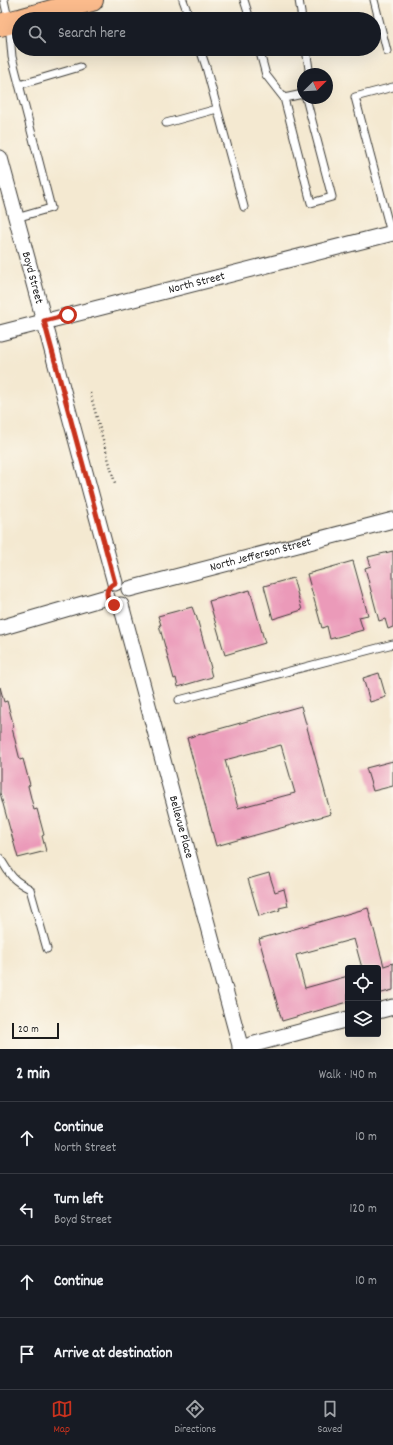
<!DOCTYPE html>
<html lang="en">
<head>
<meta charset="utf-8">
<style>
  :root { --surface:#171b24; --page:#242831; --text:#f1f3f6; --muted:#9ea1a6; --line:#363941; --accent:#c8321e }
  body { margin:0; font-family:Dekko,sans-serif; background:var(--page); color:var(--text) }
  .controls { position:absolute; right:12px; bottom:12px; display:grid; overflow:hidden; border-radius:4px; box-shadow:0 4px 16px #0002 }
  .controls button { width:36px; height:36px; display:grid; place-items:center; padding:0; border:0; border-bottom:1px solid var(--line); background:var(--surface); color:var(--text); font:20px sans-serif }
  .compass { position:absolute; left:297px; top:68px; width:36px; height:36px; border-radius:50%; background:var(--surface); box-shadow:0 4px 16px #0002; rotate:66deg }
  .scale { position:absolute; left:12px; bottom:10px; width:47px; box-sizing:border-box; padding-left:4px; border:2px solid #1c1c1c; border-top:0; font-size:11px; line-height:14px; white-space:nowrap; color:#1c1c1c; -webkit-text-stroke:3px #fbf7ec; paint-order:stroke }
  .stop { position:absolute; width:12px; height:12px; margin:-9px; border:3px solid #c8321e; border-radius:50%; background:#fff }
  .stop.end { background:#c8321e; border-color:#fff; box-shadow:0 1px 4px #0008 }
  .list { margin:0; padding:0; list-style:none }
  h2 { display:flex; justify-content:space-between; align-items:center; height:52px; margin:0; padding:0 16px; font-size:17px }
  h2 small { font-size:13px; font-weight:400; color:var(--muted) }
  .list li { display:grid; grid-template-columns:26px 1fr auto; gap:12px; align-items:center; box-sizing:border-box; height:72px; padding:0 16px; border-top:1px solid var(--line) }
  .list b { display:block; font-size:15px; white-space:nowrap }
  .list p { margin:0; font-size:13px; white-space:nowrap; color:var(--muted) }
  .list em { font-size:13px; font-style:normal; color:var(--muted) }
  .icon { flex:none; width:22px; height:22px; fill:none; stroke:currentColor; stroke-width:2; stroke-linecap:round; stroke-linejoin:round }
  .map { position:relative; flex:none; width:393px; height:1049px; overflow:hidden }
  .search { position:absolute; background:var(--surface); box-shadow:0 4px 16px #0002; left:12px; right:12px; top:12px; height:44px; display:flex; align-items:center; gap:10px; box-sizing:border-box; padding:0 14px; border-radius:22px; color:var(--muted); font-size:15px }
  .sheet { height:340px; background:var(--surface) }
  nav { display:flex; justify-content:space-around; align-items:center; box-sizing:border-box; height:56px; border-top:1px solid var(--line); background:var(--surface); font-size:11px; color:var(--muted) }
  nav a { display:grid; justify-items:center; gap:2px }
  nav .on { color:var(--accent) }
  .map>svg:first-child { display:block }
</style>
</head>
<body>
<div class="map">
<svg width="393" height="1049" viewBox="0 0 393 1049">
  <rect width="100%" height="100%" fill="#fbf7ec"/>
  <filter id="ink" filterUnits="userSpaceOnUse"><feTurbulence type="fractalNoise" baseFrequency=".025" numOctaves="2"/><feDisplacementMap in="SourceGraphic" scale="8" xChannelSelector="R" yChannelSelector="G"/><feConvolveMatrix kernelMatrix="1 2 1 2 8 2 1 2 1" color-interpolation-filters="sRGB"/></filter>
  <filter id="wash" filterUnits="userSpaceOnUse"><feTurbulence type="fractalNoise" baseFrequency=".012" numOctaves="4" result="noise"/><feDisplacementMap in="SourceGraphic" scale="16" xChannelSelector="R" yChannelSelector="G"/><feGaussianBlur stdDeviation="0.9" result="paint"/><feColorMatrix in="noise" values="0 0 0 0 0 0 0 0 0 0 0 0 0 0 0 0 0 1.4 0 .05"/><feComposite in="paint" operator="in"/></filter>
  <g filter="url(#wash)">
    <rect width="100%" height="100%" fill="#f4e9d1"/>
    <g id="blocks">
      <!-- building -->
      <path fill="#eb9ab9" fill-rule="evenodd" d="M 393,551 L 393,627 L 388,629 L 385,619 L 379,621 L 365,568 L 371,566 L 368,557 Z
        M 353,561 L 368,615 L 359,617 L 363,630 L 330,639 L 327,626 L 322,628 L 307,574 Z
        M 293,578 L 302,610 L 273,619 L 264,586 Z
        M 250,590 L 265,643 L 225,655 L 209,601 Z
        M 192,607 L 195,615 L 196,615 L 211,668 L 210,669 L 212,677 L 178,687 L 176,678 L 174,679 L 159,625 L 161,625 L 158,616 Z
        M 379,673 L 386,697 L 370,702 L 363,678 Z
        M 0,687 L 4,702 L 7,701 L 14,727 L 12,728 L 20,760 L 23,759 L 30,785 L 28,786 L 34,810 L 37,809 L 44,835 L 42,836 L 46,851 L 18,858 L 0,793 Z
        M 301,706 L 331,814 L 216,846 L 187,738 ZM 281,745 L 295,793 L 238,808 L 225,760 Z
        M 393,761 L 393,786 L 373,791 L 366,768 Z
        M 269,873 L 275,892 L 284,889 L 288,906 L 279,908 L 280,910 L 259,916 L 248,879 Z
        M 368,908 L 384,966 L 393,963 L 393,990 L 378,994 L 378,968 L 362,968 L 354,939 L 296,955 L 305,988 L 348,976 L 348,1002 L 282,1021 L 259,939 Z"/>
    </g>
  </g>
  <g filter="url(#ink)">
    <use href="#blocks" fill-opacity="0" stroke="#3c3b37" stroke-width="1"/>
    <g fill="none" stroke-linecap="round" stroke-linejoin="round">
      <!-- lane casing -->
      <g stroke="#3c3b37" stroke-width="9">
        <path id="lane" d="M 4,0 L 9,23 L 12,57 L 51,208 L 16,218
          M 183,0 L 190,19
          M 244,0 L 250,19
          M 299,0 L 302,19
          M 374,0 L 387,51
          M 200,49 L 206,67 L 244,207
          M 259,49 L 266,75 L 284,98 L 311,203 L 332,197 L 306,98
          M 306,49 L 309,69 L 308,74
          M 19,85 L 80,67
          M 284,98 L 303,94
          M 166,123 L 217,109
          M 391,233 L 355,97 L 393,87
          M 179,700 L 393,644
          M 0,858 C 11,876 11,879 30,889 L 47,949"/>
      </g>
      <!-- street casing -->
      <g stroke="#3c3b37" stroke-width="17">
        <g id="street">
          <path id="s1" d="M 0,158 L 115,583"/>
          <path id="s2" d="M 0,333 L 393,233"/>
          <path id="s3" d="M 129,589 L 393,520"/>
          <path id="s4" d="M 121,605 L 241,1049"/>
          <path d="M 0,628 L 107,597"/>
          <path d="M 378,1011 L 393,1007"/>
          <path d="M 240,1048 L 348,1019"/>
        </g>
      </g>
      <!-- primary casing -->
      <g stroke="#3c3b37" stroke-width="24">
        <path id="primary" d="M 23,19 L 92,0
          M 0,25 L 19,20"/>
      </g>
      <!-- path -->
      <path stroke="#3c3b37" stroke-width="2.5" stroke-dasharray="1 3" stroke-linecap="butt" d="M 90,393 L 115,483"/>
      <!-- lane -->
      <use href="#lane" stroke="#fff" stroke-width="7"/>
      <!-- street -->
      <use href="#street" stroke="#fff" stroke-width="15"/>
      <!-- primary -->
      <use href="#primary" stroke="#fbbb8c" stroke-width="22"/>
    </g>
  </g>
  <g fill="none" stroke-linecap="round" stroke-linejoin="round" filter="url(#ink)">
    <!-- route -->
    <path stroke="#c8321e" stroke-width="5" d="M 68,315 L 44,321 L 115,583 C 104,588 105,599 114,605"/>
  </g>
  <g text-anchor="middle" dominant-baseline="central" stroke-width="3.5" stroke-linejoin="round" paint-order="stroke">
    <!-- street labels -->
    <g font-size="12" fill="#1c1c1c" stroke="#fbf7ec">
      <text stroke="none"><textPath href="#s1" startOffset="124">Boyd Street</textPath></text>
      <text stroke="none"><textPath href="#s2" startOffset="203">North Street</textPath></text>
      <text stroke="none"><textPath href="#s3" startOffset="136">North Jefferson Street</textPath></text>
      <text stroke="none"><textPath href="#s4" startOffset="230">Bellevue Place</textPath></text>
    </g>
  </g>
</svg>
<div class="controls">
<button><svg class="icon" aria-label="locate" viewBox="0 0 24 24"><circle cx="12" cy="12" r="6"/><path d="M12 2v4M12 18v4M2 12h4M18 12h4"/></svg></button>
<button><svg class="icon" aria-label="layers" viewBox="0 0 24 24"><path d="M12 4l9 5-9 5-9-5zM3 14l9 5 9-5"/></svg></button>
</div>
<svg class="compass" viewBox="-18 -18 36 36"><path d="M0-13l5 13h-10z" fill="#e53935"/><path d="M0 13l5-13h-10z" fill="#9ea1a6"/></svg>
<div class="scale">20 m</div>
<div class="stop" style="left:68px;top:315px"></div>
<div class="stop end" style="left:114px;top:605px"></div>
<div class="search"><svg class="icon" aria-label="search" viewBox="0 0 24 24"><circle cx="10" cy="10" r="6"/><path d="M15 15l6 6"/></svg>Search here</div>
</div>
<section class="sheet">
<h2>2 min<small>Walk · 140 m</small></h2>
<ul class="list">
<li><svg class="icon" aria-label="ahead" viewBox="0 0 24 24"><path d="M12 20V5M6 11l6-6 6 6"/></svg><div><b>Continue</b><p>North Street</p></div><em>10 m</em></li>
<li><svg class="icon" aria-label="left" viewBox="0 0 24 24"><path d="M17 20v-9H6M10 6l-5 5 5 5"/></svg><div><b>Turn left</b><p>Boyd Street</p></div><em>120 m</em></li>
<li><svg class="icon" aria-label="ahead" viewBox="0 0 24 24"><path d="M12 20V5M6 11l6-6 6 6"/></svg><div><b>Continue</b></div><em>10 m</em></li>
<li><svg class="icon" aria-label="arrive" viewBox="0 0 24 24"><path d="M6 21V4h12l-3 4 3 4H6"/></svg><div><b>Arrive at destination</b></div></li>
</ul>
</section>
<nav>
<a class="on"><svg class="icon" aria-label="map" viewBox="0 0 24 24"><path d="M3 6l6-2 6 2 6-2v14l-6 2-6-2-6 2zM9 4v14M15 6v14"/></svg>Map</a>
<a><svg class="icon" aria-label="directions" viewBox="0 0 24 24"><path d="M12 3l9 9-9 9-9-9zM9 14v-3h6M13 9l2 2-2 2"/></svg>Directions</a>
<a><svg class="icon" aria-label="saved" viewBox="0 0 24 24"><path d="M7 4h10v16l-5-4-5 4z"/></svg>Saved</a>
</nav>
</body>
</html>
